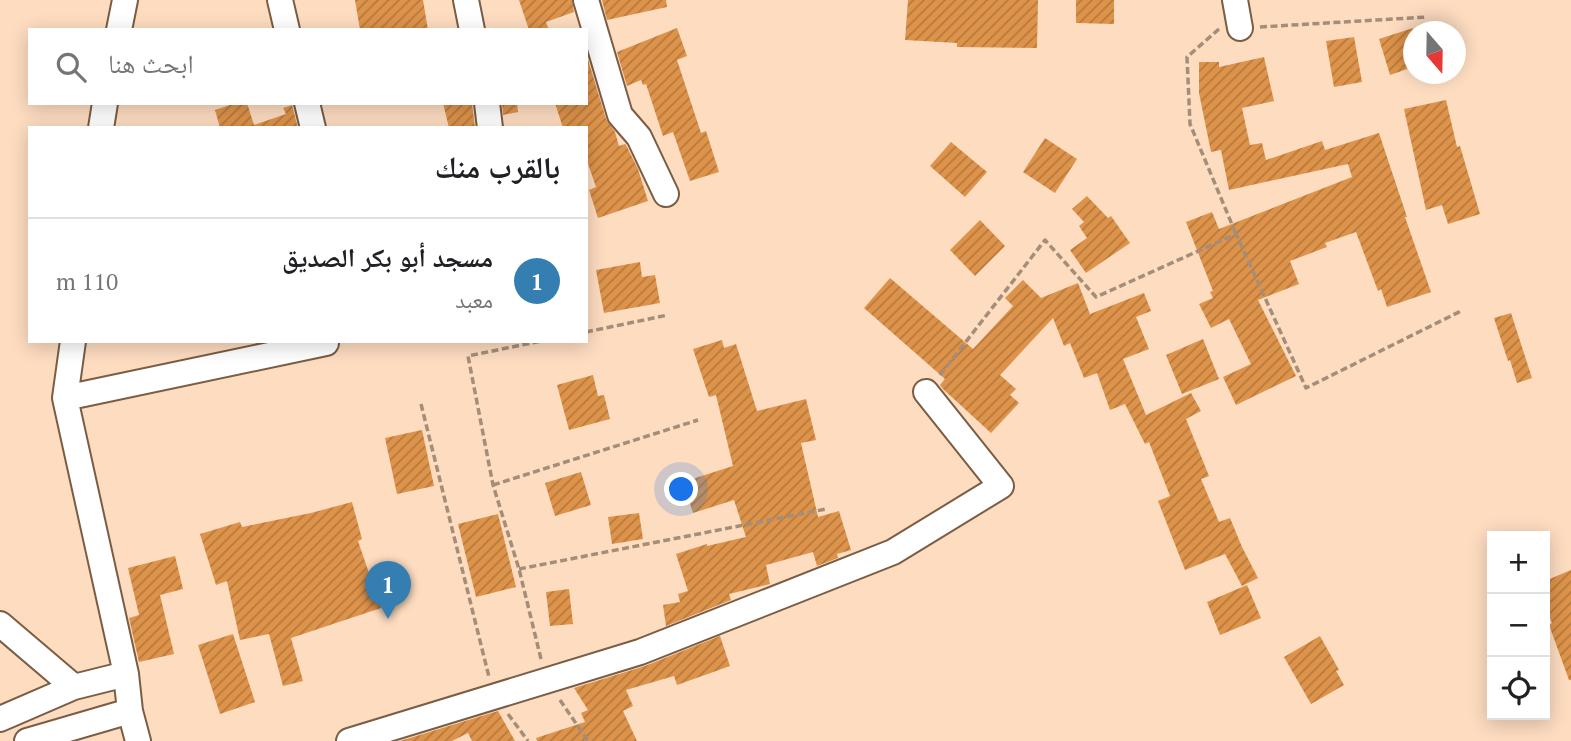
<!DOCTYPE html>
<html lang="ar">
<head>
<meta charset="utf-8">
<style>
  :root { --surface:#fff; --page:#f2f2f2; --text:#202124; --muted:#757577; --line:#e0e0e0; --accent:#357eb2 }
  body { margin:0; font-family:"PT Serif","Noto Naskh Arabic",serif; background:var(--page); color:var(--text); direction:rtl }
  .controls { position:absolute; right:21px; bottom:21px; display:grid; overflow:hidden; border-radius:0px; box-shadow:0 4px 18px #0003 }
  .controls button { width:63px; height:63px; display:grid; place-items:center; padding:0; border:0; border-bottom:2px solid var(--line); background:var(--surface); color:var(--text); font:35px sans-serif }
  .compass { position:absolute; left:1403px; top:21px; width:63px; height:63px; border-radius:50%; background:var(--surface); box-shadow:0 4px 18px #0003; rotate:160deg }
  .you { position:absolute; left:682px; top:490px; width:24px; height:24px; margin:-18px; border:5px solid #fff; border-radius:50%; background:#1a73e8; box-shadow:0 0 0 10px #1a73e833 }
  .badge { display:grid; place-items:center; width:46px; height:46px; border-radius:50%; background:var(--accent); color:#fff; font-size:23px; font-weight:700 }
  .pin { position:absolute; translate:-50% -58px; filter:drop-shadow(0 2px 4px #0008) }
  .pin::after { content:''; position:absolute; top:37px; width:24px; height:21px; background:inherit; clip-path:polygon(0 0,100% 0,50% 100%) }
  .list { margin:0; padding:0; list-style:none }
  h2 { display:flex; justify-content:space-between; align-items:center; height:91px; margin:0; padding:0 28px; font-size:30px }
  h2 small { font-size:23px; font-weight:400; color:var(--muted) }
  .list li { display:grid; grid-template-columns:46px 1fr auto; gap:21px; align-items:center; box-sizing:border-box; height:126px; padding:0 28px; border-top:2px solid var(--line) }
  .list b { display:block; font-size:26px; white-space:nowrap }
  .list p { margin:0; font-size:23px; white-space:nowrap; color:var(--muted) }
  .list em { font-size:23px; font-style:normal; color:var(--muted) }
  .icon { flex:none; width:38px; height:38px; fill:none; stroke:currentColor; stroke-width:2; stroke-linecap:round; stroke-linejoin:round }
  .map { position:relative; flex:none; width:1571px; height:741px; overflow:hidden; direction:ltr }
  .search { position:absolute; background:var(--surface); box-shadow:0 4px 18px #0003; left:28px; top:28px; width:560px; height:77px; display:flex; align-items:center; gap:18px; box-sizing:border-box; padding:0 24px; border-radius:0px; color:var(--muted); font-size:26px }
  .panel { position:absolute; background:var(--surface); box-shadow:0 4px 18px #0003; left:28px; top:126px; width:560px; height:217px; border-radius:0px; direction:rtl }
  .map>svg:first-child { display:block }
</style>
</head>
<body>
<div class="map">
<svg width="1571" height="741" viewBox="0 0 1571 741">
  <defs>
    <pattern id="building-hatch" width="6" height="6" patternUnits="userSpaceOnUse" patternTransform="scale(1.75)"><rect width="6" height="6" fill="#de934a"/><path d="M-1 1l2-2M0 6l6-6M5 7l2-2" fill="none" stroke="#b6793e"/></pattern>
  </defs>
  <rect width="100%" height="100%" fill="#fddcc0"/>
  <!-- building -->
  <path fill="url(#building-hatch)" d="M 355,0 L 423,0 L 428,30 L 360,30 Z
    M 519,0 L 572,0 L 574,12 L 546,22 L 549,30 L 529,30 Z
    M 602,0 L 666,0 L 667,7 L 607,20 Z
    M 908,0 L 1038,0 L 1037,48 L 957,47 L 957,43 L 905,40 Z
    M 1076,0 L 1114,0 L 1114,24 L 1076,23 Z
    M 677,28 L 687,56 L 677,60 L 701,133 L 706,131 L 719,172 L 690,181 L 673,132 L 663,136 L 646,84 L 643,85 L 641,80 L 627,86 L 617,52 Z
    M 1413,28 L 1413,67 L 1390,75 L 1379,39 Z
    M 1354,37 L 1362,82 L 1334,87 L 1326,41 Z
    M 586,53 L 606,119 L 615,132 L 619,146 L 625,144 L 626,145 L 638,169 L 648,201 L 598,218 L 589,190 L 596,187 L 586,158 L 586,128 L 563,128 L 555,103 L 586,103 Z
    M 1264,57 L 1274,101 L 1242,108 L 1250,145 L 1262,143 L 1266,160 L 1322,141 L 1325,150 L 1379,133 L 1407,217 L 1405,217 L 1431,292 L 1387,307 L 1381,289 L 1378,291 L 1356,232 L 1325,243 L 1327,247 L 1290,261 L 1299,284 L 1258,300 L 1296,376 L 1236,405 L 1223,377 L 1251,364 L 1229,319 L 1211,328 L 1199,304 L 1213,298 L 1210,292 L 1213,291 L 1186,222 L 1212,212 L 1219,229 L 1352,177 L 1348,164 L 1229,190 L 1221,150 L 1211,152 L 1199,93 L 1199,62 L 1219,62 L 1219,67 Z
    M 1446,100 L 1457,147 L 1460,146 L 1480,214 L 1448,224 L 1442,205 L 1426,210 L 1404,109 Z
    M 236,103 L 247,103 L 254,125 L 286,114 L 283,108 L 292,105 L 298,128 L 220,128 L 215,110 Z
    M 443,103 L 472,103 L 475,128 L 449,128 Z
    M 502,103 L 517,103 L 518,112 L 503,115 Z
    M 1045,138 L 1077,159 L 1055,193 L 1023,172 Z
    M 951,142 L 987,172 L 965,197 L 930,166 Z
    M 1087,196 L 1108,218 L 1111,216 L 1130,243 L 1086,273 L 1070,250 L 1087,238 L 1079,226 L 1084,222 L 1072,209 Z
    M 980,220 L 1005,246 L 975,276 L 950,250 Z
    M 640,262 L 642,277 L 655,275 L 660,303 L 604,313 L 596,270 Z
    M 890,278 L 973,349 L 1013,306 L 1005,298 L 1023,280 L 1041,298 L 1078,283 L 1090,314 L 1144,293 L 1151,311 L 1136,317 L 1149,349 L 1123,359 L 1146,415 L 1191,393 L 1201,411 L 1186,419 L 1209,476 L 1201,479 L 1219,522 L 1230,518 L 1242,547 L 1258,578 L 1242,586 L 1225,554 L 1185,570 L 1158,501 L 1170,496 L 1149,442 L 1145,444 L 1125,404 L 1110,410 L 1097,373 L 1084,378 L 1070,343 L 1064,346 L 1053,318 L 1000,375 L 1016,389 L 1010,395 L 1019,403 L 991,433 L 943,389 L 940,385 L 945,379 L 864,308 Z
    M 1511,313 L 1532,378 L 1517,383 L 1510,360 L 1508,361 L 1494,318 Z
    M 1203,339 L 1219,379 L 1182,394 L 1166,355 Z
    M 722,340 L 724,348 L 736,344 L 757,411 L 806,399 L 816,440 L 801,443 L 818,517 L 839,511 L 851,550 L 837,554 L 838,558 L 817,566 L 813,552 L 766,565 L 770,584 L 729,594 L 731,600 L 666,626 L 663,605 L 680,602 L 678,594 L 688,591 L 676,554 L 707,544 L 707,546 L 746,537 L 734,500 L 693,513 L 683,482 L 733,466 L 716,395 L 709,397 L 693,349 Z
    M 593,375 L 598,396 L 604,395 L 610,419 L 569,430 L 557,385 Z
    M 422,430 L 434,486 L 397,494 L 385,438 Z
    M 581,472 L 591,505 L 555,516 L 545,483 Z
    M 352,502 L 362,539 L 358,541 L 381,608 L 291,638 L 303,681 L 283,686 L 269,634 L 240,640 L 227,581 L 216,585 L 200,534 L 240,522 L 242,527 L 311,513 Z
    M 639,513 L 643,539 L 612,544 L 608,517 Z
    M 498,514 L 516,587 L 476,597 L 458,524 Z
    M 175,556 L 183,589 L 160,595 L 174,654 L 139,662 L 129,618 L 139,615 L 128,568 Z
    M 1571,570 L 1571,680 L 1569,680 L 1549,625 L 1552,623 L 1545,607 L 1545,581 Z
    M 1247,585 L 1261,618 L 1220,635 L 1207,602 Z
    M 569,589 L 573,624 L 550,626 L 546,592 Z
    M 233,634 L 255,702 L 220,714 L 198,645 Z
    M 720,636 L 730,666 L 677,685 L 674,676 L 626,690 L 633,706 L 623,711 L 637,741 L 537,741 L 536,738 L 585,722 L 581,713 L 588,710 L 574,688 L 645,666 Z
    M 1320,636 L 1339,670 L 1336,671 L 1344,685 L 1311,704 L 1284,657 Z
    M 498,711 L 515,741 L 472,741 L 468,733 L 452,741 L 400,741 Z"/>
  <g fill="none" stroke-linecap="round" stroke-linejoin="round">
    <!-- street casing -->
    <g stroke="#795d44" stroke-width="28">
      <path id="street" d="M 280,0 L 287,30
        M 466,0 L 472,30
        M 586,0 L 620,115 L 639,137 L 666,194
        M 1235,0 L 1240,28
        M 119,30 L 125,0
        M 307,103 L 313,128
        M 487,103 L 490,128
        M 101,128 L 105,103
        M 73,341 L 65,398 L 126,674 L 130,711 L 138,741
        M 65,398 L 326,343
        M 0,624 L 74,687
        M 0,719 L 74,687 L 126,674
        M 27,741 L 130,711
        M 349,741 L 640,652 L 893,552 L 1001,486 L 926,392"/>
    </g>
    <!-- path -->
    <path stroke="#a58e79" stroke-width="3.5" stroke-dasharray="7 3.5" stroke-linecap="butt" d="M 1260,27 L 1427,17
      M 1219,29 L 1187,57 L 1190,124 L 1236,234
      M 586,332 L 668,315
      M 940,375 L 1045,240 L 1096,297 L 1236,234 L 1306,388 L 1461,311
      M 421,404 L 489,677
      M 493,485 L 698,420
      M 519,569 L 826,509
      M 541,659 L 519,569 L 493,485 L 468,356 L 541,341
      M 560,700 L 588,741
      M 508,714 L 528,741"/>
    <!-- street -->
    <use href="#street" stroke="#fff" stroke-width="24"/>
  </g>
</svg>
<div class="controls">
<button>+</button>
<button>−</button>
<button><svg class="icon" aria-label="locate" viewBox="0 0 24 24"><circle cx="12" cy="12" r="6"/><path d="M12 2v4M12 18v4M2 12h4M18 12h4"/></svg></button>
</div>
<svg class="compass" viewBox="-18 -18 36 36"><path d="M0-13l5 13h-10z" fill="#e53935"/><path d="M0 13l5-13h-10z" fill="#757577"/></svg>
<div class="you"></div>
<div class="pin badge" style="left:388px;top:619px">1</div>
<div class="search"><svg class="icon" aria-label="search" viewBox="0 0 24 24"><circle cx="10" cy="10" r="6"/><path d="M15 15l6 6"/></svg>ابحث هنا</div>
<section class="panel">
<h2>بالقرب منك<small></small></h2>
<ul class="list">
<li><span class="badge">1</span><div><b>مسجد أبو بكر الصديق</b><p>معبد</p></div><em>110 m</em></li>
</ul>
</section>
</div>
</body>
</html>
